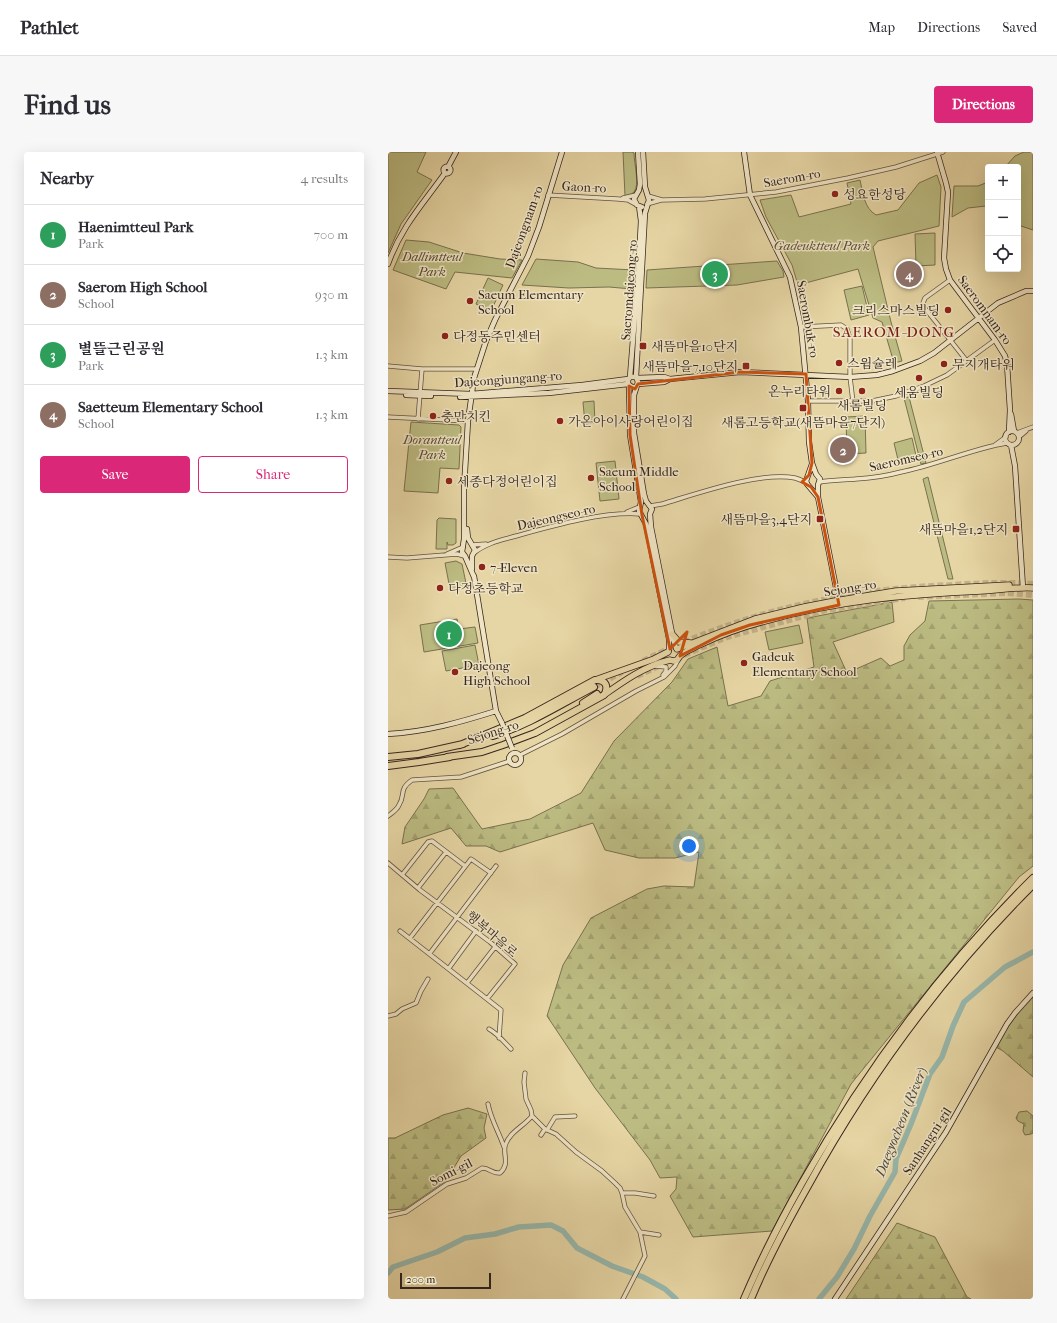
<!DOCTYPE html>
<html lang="en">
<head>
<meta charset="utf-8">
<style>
  :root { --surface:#fff; --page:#f7f7f7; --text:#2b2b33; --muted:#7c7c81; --line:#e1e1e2; --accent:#db2777 }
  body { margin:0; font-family:"IM FELL French Canon","Noto Serif KR",serif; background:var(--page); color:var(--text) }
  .controls { position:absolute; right:12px; top:12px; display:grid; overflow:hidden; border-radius:4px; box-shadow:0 4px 16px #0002 }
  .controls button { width:36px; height:36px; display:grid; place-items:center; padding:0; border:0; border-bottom:1px solid var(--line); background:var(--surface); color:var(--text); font:20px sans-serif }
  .scale { position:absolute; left:12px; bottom:10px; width:91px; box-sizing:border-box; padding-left:4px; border:2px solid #36261e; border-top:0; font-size:11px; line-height:14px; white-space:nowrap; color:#36261e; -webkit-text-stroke:3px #efe4c4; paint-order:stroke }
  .you { position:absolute; left:301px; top:694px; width:14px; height:14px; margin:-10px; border:3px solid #fff; border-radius:50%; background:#1a73e8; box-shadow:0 0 0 6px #1a73e833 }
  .badge { display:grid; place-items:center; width:26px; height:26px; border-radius:50%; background:var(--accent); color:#fff; font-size:13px; font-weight:700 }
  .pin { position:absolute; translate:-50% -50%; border:2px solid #fff; box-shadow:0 1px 4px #0006 }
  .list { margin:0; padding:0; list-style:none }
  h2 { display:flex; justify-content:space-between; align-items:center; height:52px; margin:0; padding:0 16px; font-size:17px }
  h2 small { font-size:13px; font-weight:400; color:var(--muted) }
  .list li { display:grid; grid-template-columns:26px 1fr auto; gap:12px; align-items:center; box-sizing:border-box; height:60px; padding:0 16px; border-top:1px solid var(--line) }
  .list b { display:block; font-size:15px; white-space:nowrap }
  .list p { margin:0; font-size:13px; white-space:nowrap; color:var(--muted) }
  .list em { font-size:13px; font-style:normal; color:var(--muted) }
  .actions { display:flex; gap:8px; padding:12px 16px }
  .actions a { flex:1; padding:9px 0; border:1px solid var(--accent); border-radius:4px; text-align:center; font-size:14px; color:var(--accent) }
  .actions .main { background:var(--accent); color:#fff }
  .icon { flex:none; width:22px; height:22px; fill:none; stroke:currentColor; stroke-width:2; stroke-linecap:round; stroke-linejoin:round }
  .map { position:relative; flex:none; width:645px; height:1147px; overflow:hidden; border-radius:4px }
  header { display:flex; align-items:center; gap:24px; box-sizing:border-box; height:56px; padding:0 20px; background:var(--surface); border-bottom:1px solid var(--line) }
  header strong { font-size:19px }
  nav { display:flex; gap:22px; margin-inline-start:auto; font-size:14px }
  .intro { display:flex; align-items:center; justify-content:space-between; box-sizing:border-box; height:96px; padding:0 24px }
  h1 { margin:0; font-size:28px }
  .button { padding:10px 18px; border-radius:4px; background:var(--accent); color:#fff; font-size:14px; font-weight:700 }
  main { display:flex; gap:24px; padding:0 24px }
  aside { flex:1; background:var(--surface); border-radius:4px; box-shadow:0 4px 16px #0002 }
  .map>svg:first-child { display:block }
</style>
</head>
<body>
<header>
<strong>Pathlet</strong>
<nav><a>Map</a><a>Directions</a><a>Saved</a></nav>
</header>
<div class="intro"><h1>Find us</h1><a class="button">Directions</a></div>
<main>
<aside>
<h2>Nearby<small>4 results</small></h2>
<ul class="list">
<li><span class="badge" style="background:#2e9e5b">1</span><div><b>Haenimtteul Park</b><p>Park</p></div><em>700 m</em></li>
<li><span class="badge" style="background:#8d6e63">2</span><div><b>Saerom High School</b><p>School</p></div><em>930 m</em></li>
<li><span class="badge" style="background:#2e9e5b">3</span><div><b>별뜰근린공원</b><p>Park</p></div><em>1.3 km</em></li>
<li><span class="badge" style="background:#8d6e63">4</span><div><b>Saetteum Elementary School</b><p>School</p></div><em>1.3 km</em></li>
</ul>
<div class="actions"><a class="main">Save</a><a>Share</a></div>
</aside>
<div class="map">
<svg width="645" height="1147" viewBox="0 0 645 1147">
  <defs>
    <pattern id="forest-firs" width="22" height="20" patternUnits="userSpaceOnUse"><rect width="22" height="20" fill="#bcbc82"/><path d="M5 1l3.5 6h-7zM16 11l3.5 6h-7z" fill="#a2a170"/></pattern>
    <pattern id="cemetery-stones" width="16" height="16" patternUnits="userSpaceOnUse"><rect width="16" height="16" fill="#bcbc82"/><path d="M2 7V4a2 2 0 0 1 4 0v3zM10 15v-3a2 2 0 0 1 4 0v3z" fill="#a2a170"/></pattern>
  </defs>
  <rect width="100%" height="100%" fill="#e7d6a5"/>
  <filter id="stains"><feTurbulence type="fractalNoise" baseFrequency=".005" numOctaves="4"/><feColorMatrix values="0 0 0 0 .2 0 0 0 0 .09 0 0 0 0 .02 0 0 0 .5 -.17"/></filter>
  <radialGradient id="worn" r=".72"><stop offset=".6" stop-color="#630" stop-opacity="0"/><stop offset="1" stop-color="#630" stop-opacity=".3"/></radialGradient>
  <!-- forest -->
  <path fill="url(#forest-firs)" stroke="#797150" d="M 631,447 L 645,448 L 645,714 L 631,725 L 463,932 L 384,1079 L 305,1085 L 282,1044 L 288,1037 L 289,1025 L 272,1026 L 262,1008 L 207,936 L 159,864 L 175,813 L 203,766 L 259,737 L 276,734 L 306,735 L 311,700 L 287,706 L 251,706 L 217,698 L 205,671 L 112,700 L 98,694 L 78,694 L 63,676 L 14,692 L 17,675 L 36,647 L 41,637 L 65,636 L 94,677 L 142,667 L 193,641 L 226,589 L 284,530 L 300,507 L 329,495 L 340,554 L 373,544 L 382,529 L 426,515 L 419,466 L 504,450 L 506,470 L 445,490 L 459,521 L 493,506 L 502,514 L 516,508 L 516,494 L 522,483 L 537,469 L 541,449 Z
    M 645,841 L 645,925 L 615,899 L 606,894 Z
    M 80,956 L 99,962 L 96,976 L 98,986 L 73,1004 L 58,1029 L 17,1057 L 0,1058 L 0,986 L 7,986 L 55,963 Z
    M 509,1071 L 547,1085 L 579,1145 L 583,1147 L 458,1147 Z"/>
  <!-- cemetery -->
  <path fill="url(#cemetery-stones)" stroke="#797150" d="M 639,959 L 645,964 L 645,981 L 643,982 L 637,983 L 635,979 L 636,972 L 630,969 L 628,966 L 631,960 Z"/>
  <!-- park -->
  <path fill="#bcbc82" stroke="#797150" d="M 0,0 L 38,0 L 29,20 L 44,28 L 13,72 L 0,101 Z
    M 235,0 L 244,0 L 246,1 C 246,11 252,33 246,40 C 243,43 240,43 237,44 Z
    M 636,0 L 645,0 L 645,78 L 630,73 L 630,15 L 617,15 L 627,4 Z
    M 549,23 L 553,35 L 551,74 L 490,89 L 485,95 L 503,170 L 514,209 L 506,211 L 494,170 L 485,166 L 470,117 L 410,133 L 404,113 L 378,65 L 372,48 L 403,43 L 411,65 L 463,52 L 459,31 L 472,28 C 475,41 476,56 488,63 L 510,58 L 531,31 Z
    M 600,30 L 600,55 L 598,54 L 580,56 L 564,65 L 566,34 L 590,34 Z
    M 547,81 L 547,113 L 528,114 L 527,82 Z
    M 18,88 L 41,90 L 75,101 L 112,107 L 134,108 L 124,126 L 67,120 L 58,137 L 5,118 Z
    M 148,107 L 190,110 L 208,116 L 246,118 L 244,137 L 221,135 L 181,136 L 134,133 Z
    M 389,109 L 395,119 L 396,125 L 349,133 L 258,136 L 259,118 Z
    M 100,126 L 115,133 L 103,159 L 88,152 Z
    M 474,134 L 481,163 L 463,168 L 456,138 Z
    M 521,245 L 538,311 L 533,312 L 516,246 Z
    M 206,249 L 207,271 L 197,272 L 195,250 Z
    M 477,264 L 478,301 L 459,302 L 458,265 Z
    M 23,270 L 71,273 L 73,275 L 71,317 L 52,316 L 50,341 L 16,339 Z
    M 524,286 L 529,308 L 511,312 L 506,291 Z
    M 227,309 L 231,347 L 212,349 L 208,311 Z
    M 540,325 L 565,427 L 560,427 L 535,327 Z
    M 51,366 L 68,367 L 68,391 L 65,393 L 60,393 L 59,390 L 59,397 L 48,397 L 49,368 Z
    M 68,409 L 74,412 L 79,436 L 65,439 L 62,437 L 57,411 Z
    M 69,467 L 71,477 L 87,475 L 90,491 L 36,500 L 32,473 Z
    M 411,473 L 415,491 L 381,498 L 377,480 Z
    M 87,493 L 91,513 L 58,519 L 54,499 Z"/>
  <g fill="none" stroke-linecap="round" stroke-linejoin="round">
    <!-- river -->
    <path stroke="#97b8ad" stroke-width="5.5" d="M 0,1121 L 5,1115 L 49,1100 L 77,1086 L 107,1082 L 131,1075 L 163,1073 L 175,1079 L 189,1096 L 224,1114 L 255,1125 L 277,1137 L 288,1147
      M 431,1147 L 449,1125 L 466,1097 L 482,1064 L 507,1020 L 508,1007 L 523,972 L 542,922 L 554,905 L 565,874 L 576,850 L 617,815 L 645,800"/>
    <!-- highway-tunnel -->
    <path stroke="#c4b38a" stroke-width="6" stroke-dasharray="6 3" stroke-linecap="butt" d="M 530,445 L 619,441 L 645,443
      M 296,503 L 339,485 L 438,458 L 517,446
      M 255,509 C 352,461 455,437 563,433 C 591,431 618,430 645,432
      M 249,524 L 273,513
      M 206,535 L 234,520"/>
    <!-- street casing -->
    <g stroke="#625240" stroke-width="5">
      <path id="street" d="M 160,43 L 230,47 L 240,48 L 249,53
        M 260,44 L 274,48 L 317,47 L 388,40 L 460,26 L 508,15 L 555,0
        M 235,46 L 248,43
        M 259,52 L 273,48
        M 562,128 L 537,146 L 535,151 L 536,155 L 578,208
        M 413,175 L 453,173 L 459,177 L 462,187 L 462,225 L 465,250
        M 0,214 L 34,217 L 88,217
        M 420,249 L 484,249 L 508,244 L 536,234 L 559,223 L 607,188
        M 0,265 L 80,269
        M 30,267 L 34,217
        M 629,281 L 645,275
        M 631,285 L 638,279
        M 607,293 L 618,285
        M 432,330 C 444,328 456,328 468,327 C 484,326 498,324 513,320 C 549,313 583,297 619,291
        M 262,354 L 274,352 C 308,342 373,319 407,326 C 411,327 415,329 419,331
        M 239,360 L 251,355
        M 84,393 L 98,392
        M 86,401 C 98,391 114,388 128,384 C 164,374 216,359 252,362
        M 59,402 L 75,395
        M 0,405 L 19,406 L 69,402 L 76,404
        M 267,514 L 278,515 L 278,519 L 275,523
        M 132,603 L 174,582 L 248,539 L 276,525 L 287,514 L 290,508
        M 0,664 C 4,661 9,658 11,653 C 18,642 10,638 24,628 L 73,625 L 122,609
        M 0,711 L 32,738 L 102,790 L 127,812 L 99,847 L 113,858 L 111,886
        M 14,723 L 40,690 L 44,689 L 77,714
        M 30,736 L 58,700
        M 12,779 L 99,847
        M 22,786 L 83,707 L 103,721
        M 42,801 L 108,714
        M 61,816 L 88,779
        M 79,831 L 107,795
        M 0,864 L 8,862 L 14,857 L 28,851 L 33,839 L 40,827
        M 101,877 C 110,882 116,890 123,897
        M 137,921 L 136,930 L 138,947 L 143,958 L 144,964 L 157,977 L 168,982 L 188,1000 L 214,1019 L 227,1031 L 232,1036 L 234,1041 L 237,1055 L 252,1080 L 257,1104 L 235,1147
        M 100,952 C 103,968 111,980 116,995
        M 159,978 L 167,965 L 187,964
        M 153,983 L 157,977
        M 234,1041 L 247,1041 L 266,1044
        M 0,1064 L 18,1060 L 59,1032 L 78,1026 L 94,1016 C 102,1016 104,1022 112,1021 C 122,1012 115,1003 117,994 C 121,980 135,975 144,964
        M 252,1080 L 271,1083"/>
    </g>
    <!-- secondary casing -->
    <g stroke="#36261e" stroke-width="6">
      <path id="secondary" d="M 250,0 L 252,32 L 251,38 L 246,47 L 249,53 L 254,55
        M 356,0 L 362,43 L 402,125 L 413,175 L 420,249 L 421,290 L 424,311 L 428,322 L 432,327 L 430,333 L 430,345 L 451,451
        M 549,0 L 558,31 L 560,40 L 556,106 L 558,117 L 562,128 L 607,188 L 617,204 L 619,212 L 622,258 L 621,280
        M55.5 18a3.5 3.5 0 1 1 7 0a3.5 3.5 0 1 1-7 0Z
        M 60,15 L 68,0
        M 0,112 C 13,75 35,52 57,21
        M 242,225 L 250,125 L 253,69 L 251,54
        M 248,225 L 257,61 L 261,48 L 257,35 L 255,0
        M 249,226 L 276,225 L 282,227
        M 250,232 L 276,230 L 282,227 L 352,220 L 462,225 L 489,223 L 505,219 L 532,209 L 546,201 L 610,151 L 638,139 L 645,139
        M 241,234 L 242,283 L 253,350 L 251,359 L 258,372 L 281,487 L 281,498
        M 248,235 L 244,235 L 240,232 L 240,228 L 242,225 L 248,225 L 250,230 L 246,243 L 246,281 L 256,342 L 258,349 L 264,357 L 262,362 L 263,375 L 285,486 L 288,496
        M 0,239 L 83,242 L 194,233 L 240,227
        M 18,243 L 43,244
        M 72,245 L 161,241 L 240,232
        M 623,262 L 626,279
        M617 286a7 7 0 1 1 14 0a7 7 0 1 1-14 0Z
        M 623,293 L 627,314 L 635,436
        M 424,312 L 418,329 L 419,332 L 430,345
        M 79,377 L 80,386 L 87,398 L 84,404 L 84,417
        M 86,424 L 108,559 L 114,571
        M 86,425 L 77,404 L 74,400 L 76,387 L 76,336 L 80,269 L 86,226 L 98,189 L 107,168 L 140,104 L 151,75 L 174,0
        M 0,582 C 38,580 73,570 108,559
        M121 607a6 6 0 1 1 12 0a6 6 0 1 1-12 0Z
        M 447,1147 L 558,980 L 619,872 L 627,861 L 645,841"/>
    </g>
    <!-- primary casing -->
    <g stroke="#36261e" stroke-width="7">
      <path id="primary" d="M 284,482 L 291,490 L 303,491
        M 289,497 L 367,467 L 416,455 L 447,449 L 508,439 L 621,433
        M 207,528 L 266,507 L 280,500
        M 216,543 C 237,528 257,514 282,508 L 285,509 L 289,508 C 290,507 291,505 292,504 C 297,499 306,496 311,493 C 332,483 354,475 377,469 C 449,449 519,442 593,439 C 611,438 628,435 645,436"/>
    </g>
    <!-- highway casing -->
    <g stroke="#36261e" stroke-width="8">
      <path id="highway" d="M 195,551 L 209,542
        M 105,584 C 141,573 173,552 206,535
        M 0,605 L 30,602 L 75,592
        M 59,605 L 94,600 L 115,593 L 147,581 L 216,543 C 221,535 218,527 207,528 L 137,566 L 72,593
        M 0,614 L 31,610 L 62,605
        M 356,1147 C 373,1107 393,1068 414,1031 C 477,920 554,816 645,726
        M 363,1147 C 379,1108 399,1071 420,1034 C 481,923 555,823 645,733"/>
    </g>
    <!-- street -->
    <use href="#street" stroke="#efe4c4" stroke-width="3.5"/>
    <!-- secondary -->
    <use href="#secondary" stroke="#efe4c4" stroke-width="4.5"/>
    <!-- primary -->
    <use href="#primary" stroke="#e7d6a5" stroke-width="5.5"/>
    <!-- highway -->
    <use href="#highway" stroke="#e7d6a5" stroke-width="6"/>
    <!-- secondary-bridge casing -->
    <g stroke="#36261e" stroke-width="6" stroke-linecap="butt">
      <path id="secondary-bridge" d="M 114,571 L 124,596"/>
    </g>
    <!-- secondary-bridge -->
    <use href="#secondary-bridge" stroke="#efe4c4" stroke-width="4.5"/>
  </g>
  <!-- marked area -->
  <path fill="none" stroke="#cd510f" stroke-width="3" stroke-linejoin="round" d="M 352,220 L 418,222 L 424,311 L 421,323 L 414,330 L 423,335 L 430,345 L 451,453 L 362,473 L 333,483 L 292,504 L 299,480 L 282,497 L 254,363 L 242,283 L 241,234 L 247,237 L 250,232 Z"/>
  <!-- markers -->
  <g fill="#8f2418" stroke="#efe4c4" stroke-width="1.5">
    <circle cx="447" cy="42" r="4"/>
    <circle cx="82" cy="149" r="4"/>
    <circle cx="560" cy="158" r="4"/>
    <circle cx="57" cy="184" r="4"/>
    <rect x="251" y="190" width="8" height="8" rx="2"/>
    <circle cx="451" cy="211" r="4"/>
    <circle cx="556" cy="212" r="4"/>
    <rect x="354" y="210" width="8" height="8" rx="2"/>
    <circle cx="531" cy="226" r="4"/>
    <circle cx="451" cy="239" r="4"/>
    <circle cx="474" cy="239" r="4"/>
    <rect x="411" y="252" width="8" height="8" rx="2"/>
    <circle cx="45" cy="264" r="4"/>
    <circle cx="172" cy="269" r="4"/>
    <circle cx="203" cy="326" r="4"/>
    <circle cx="61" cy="329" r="4"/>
    <rect x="428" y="363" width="8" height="8" rx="2"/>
    <rect x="624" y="373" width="8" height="8" rx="2"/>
    <circle cx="94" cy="415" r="4"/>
    <circle cx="52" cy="436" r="4"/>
    <circle cx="356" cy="511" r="4"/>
    <circle cx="67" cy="520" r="4"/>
  </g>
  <g text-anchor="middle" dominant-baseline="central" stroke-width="3" stroke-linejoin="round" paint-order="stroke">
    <!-- street labels -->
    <g font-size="13" fill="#36261e" stroke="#efe4c4">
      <text transform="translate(404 26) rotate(-10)">Saerom-ro</text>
      <text transform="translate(196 35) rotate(3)">Gaon-ro</text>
      <text transform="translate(136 75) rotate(-70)">Dajeongnam-ro</text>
      <text transform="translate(241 138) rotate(-86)">Saeromdajeong-ro</text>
      <text transform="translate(597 158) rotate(54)">Saeromnam-ro</text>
      <text transform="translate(420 167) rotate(80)">Saerombuk-ro</text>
      <text transform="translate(120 227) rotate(-4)">Dajeongjungang-ro</text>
      <text transform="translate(518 307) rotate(-13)">Saeromseo-ro</text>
      <text transform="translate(168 365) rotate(-13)">Dajeongseo-ro</text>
      <text transform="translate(462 436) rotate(-9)">Sejong-ro</text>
      <text transform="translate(105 580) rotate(-18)">Sejong-ro</text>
      <text transform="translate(104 782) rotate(41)">행복마을로</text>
      <text transform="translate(539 989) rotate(-57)">Sanhangni-gil</text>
      <text transform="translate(63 1020) rotate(-27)">Somi-gil</text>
    </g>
    <!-- poi labels -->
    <g font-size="13" fill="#36261e" stroke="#efe4c4" text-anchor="start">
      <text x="455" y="42">성요한성당</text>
      <text x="90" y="142">Saeum Elementary<tspan x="90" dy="15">School</tspan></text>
      <text x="552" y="158" text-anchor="end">크리스마스빌딩</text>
      <text x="65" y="184">다정동주민센터</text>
      <text x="263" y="194">새뜸마을10단지</text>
      <text x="459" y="211">스윔슐레</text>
      <text x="564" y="212">무지개타워</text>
      <text x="350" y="214" text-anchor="end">새뜸마을7,10단지</text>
      <text x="443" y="239" text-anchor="end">온누리타워</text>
      <text x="531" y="240" text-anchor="middle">세움빌딩</text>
      <text x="474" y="253" text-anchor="middle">새롬빌딩</text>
      <text x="53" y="264">충만치킨</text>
      <text x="180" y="269">가온아이사랑어린이집</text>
      <text x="415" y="270" text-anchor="middle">새롬고등학교(새뜸마을7단지)</text>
      <text x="211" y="319">Saeum Middle<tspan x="211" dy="15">School</tspan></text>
      <text x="69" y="329">세종다정어린이집</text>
      <text x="424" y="367" text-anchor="end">새뜸마을3,4단지</text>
      <text x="620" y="377" text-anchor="end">새뜸마을1,2단지</text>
      <text x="102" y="415">7-Eleven</text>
      <text x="60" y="436">다정초등학교</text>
      <text x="364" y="504">Gadeuk<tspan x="364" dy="15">Elementary School</tspan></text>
      <text x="75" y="513">Dajeong<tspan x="75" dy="15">High School</tspan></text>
    </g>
    <!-- park labels -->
    <g font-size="13" font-style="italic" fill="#584c37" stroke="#efe4c4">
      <text x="434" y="93">Gadeuktteul Park</text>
      <text x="44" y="104">Dallimtteul<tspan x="44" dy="15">Park</tspan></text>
      <text x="44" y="287">Dorantteul<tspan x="44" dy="15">Park</tspan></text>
    </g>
    <!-- water labels -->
    <g font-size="14" font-style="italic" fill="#4e4a42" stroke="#efe4c4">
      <text transform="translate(513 970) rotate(-68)">Daegyocheon (River)</text>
    </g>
    <!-- quarter labels -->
    <g font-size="15" letter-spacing="1" fill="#7a1f14" stroke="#efe4c4">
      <text x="506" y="180">SAEROM-DONG</text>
    </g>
  </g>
  <rect width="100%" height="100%" filter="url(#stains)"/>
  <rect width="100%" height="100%" fill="url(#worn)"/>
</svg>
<div class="controls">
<button>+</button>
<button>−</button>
<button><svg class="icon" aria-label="locate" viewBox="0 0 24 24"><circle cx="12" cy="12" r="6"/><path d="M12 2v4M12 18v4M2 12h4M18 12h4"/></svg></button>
</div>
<div class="scale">200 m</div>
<div class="you"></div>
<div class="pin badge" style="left:61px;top:482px;background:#2e9e5b">1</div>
<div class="pin badge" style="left:455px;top:298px;background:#8d6e63">2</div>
<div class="pin badge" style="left:327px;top:122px;background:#2e9e5b">3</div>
<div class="pin badge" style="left:521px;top:122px;background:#8d6e63">4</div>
</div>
</main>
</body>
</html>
